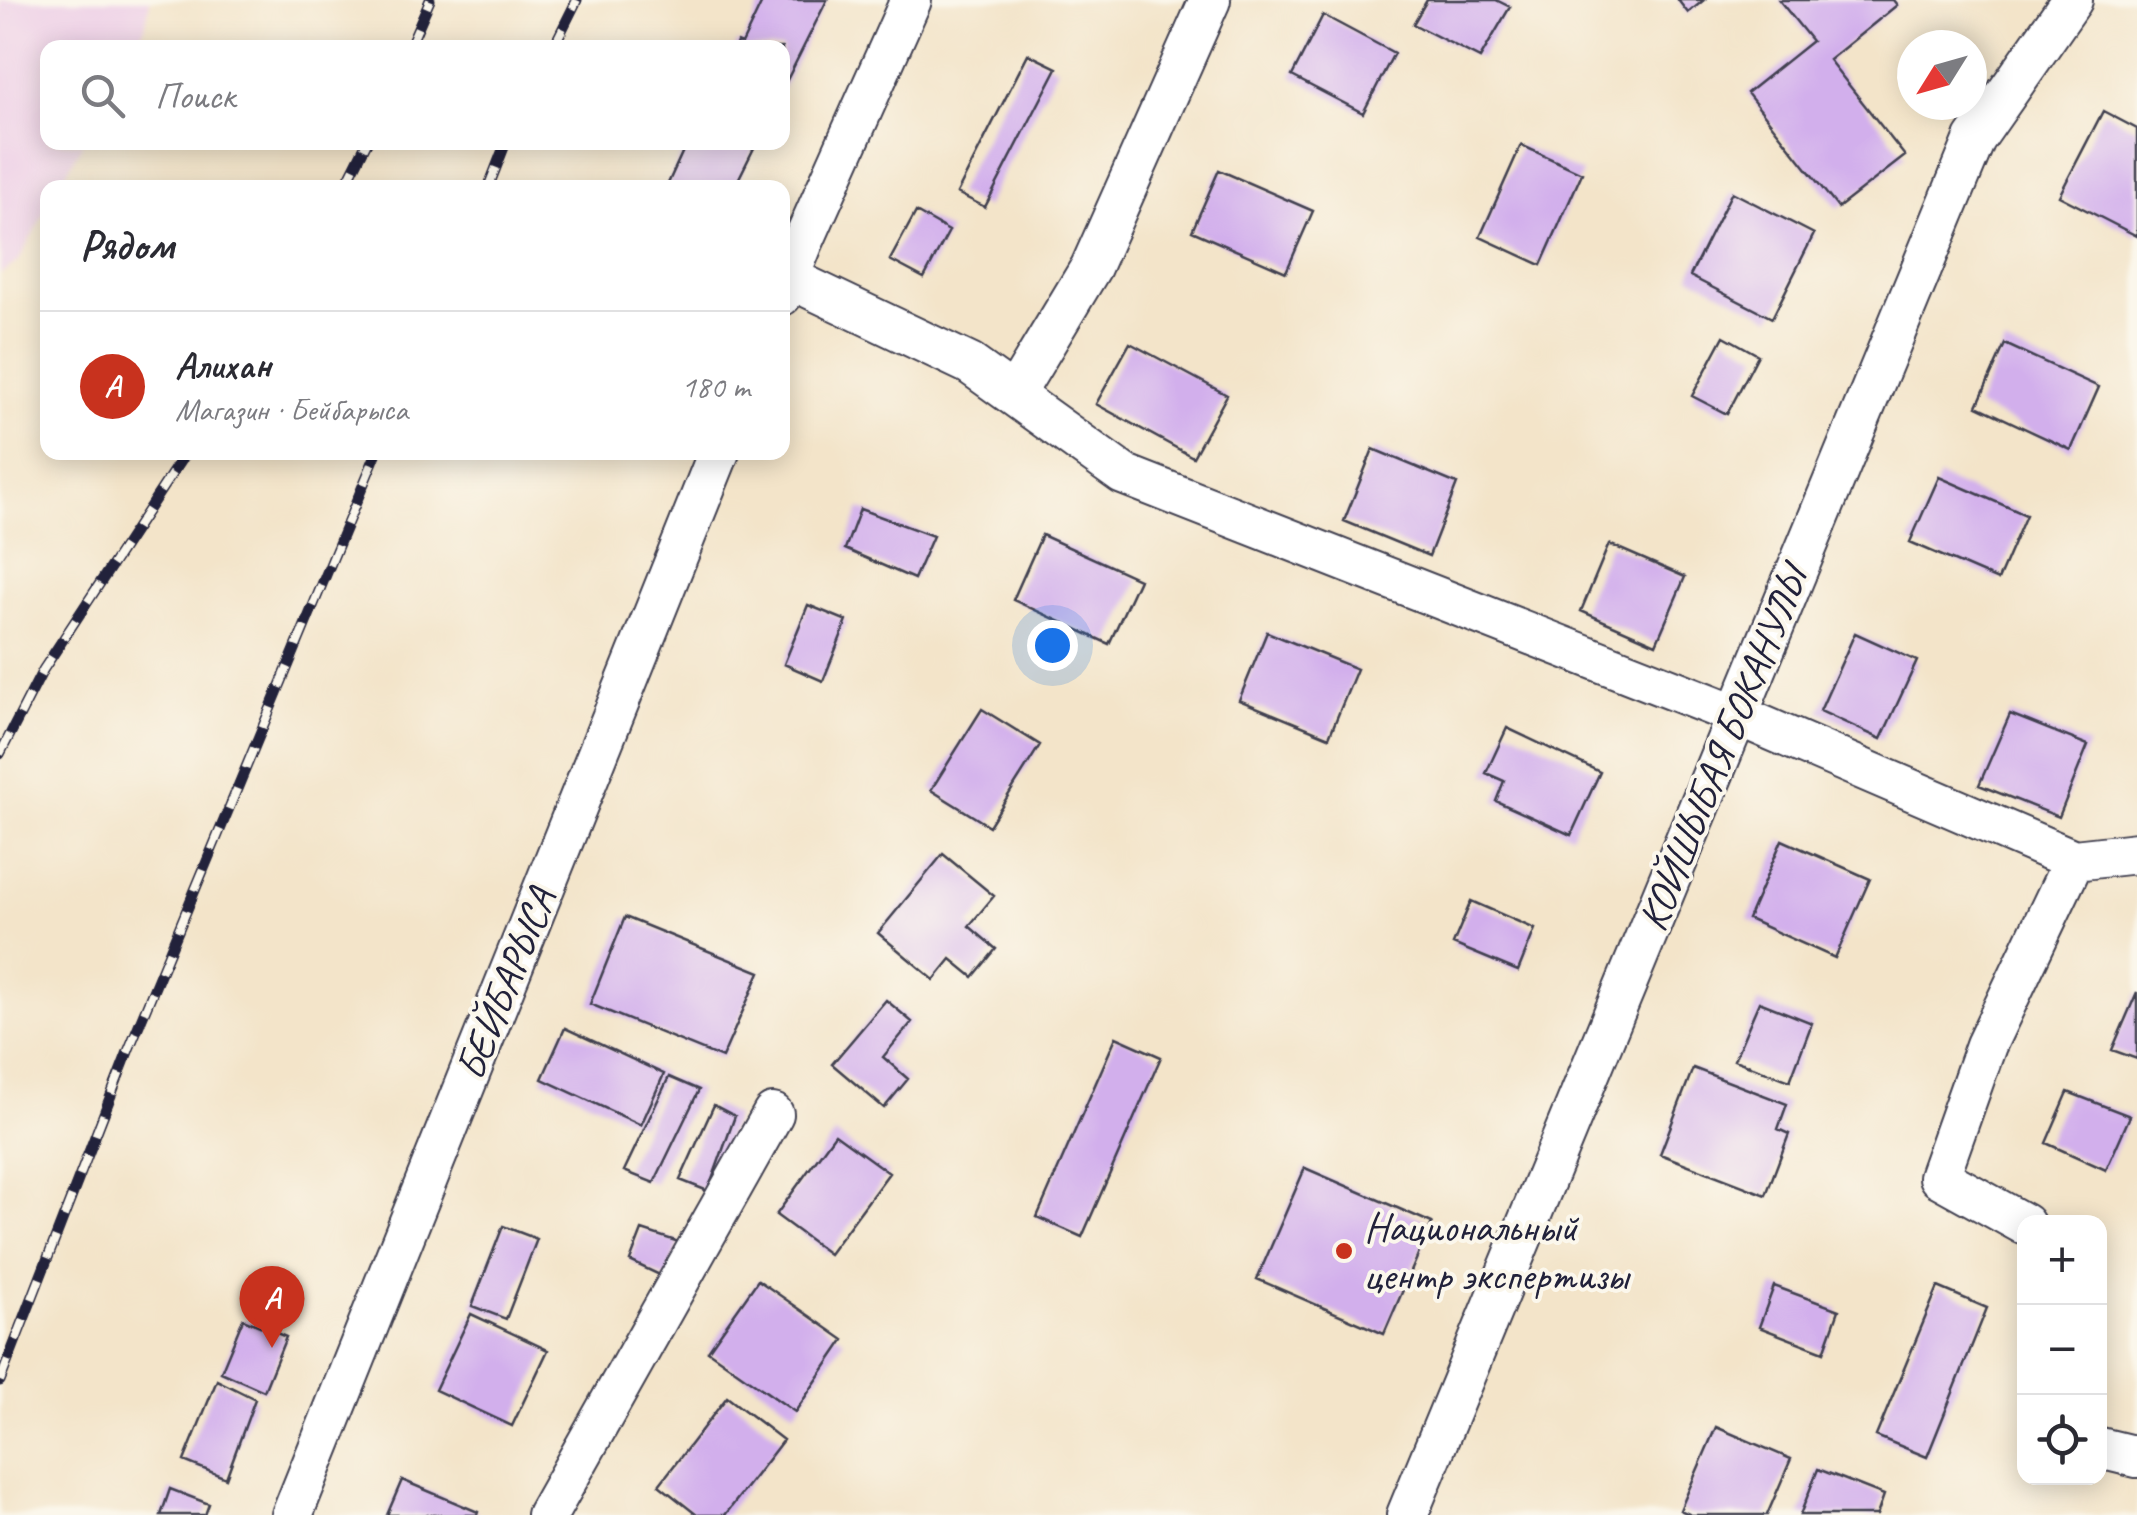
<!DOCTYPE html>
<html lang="ru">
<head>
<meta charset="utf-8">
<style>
  :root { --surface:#fff; --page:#f2f2f3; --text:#2b2b33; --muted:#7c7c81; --line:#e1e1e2; --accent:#c8321e }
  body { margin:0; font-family:Caveat,sans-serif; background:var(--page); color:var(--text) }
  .controls { position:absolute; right:30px; bottom:30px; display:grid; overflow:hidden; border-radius:20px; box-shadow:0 5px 25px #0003 }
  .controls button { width:90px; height:90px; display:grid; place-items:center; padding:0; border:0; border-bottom:2px solid var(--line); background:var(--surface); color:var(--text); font:50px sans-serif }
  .compass { position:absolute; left:1897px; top:30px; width:90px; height:90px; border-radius:50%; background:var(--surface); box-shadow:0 5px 25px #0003; rotate:233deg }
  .you { position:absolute; left:1052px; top:645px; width:35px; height:35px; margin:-25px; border:8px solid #fff; border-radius:50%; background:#1a73e8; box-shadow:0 0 0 15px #1a73e833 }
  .badge { display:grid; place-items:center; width:65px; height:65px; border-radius:50%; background:var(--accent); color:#fff; font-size:32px; font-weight:700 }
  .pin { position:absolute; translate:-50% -82px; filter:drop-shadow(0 2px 5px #0008) }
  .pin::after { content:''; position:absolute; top:52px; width:35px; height:30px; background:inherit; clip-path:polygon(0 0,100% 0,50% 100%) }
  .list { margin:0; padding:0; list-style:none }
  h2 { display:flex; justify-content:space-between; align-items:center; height:130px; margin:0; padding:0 40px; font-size:42px }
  h2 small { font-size:32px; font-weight:400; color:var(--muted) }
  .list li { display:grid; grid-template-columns:65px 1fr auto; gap:30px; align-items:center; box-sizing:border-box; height:150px; padding:0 40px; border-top:2px solid var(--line) }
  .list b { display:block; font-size:38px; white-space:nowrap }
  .list p { margin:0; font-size:32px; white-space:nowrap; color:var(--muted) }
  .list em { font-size:32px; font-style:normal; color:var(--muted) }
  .icon { flex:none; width:55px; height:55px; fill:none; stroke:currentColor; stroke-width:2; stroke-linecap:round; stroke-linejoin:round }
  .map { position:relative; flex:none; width:2137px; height:1515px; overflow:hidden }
  .search { position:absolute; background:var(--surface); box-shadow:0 5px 25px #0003; left:40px; top:40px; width:750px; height:110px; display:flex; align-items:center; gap:25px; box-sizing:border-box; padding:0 35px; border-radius:20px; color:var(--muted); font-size:38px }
  .panel { position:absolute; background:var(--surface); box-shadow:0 5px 25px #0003; left:40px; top:180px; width:750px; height:280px; border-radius:20px }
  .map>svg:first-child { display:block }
</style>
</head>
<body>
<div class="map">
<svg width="2137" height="1515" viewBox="0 0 2137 1515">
  <rect width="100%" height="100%" fill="#fbf7ec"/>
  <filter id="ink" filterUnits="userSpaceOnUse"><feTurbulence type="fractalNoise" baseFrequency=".01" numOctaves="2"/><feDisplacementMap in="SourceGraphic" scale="20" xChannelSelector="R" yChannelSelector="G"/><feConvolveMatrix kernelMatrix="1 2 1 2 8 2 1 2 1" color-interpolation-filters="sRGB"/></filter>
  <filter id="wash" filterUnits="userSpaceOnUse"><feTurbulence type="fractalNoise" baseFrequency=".0048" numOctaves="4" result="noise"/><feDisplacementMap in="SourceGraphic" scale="40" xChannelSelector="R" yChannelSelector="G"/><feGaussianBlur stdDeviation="2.25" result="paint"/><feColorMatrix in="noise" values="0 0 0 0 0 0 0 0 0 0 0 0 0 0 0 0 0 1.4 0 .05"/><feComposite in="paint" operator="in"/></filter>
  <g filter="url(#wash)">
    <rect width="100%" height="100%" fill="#f3e4c9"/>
    <!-- built -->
    <path fill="#eed0e7" d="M 0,0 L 150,0 L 145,27 L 134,47 L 48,48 L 48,142 L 83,143 L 58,187 L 48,188 L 47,208 L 18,262 L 0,274 Z"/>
    <g id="blocks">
      <!-- building -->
      <path fill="#d2afec" d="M 763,0 L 827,0 L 782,90 L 782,48 L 735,48 L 737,42 L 742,44 Z
        M 1427,0 L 1496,0 L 1510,7 L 1480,58 L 1413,24 Z
        M 1678,0 L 1704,0 L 1688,13 Z
        M 1779,0 L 1893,0 L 1897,5 L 1829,60 L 1905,156 L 1838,208 L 1747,93 L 1812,41 Z
        M 1323,15 L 1394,53 L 1363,113 L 1292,76 Z
        M 1028,54 L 1057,68 L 985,207 L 957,193 Z
        M 2103,111 L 2137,129 L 2137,236 L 2059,196 Z
        M 687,142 L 757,142 L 734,188 L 666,188 Z
        M 1521,145 L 1582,173 L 1541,265 L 1480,237 Z
        M 1219,170 L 1313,211 L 1286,272 L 1192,231 Z
        M 1732,192 L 1814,234 L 1772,318 L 1690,276 Z
        M 916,212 L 949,231 L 924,278 L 890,260 Z
        M 1724,336 L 1758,355 L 1727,414 L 1692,396 Z
        M 1130,343 L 1227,395 L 1193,457 L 1096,404 Z
        M 2005,344 L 2099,387 L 2071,450 L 1977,406 Z
        M 1373,449 L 1457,484 L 1429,556 L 1344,521 Z
        M 1939,477 L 2026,515 L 1998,580 L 1910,542 Z
        M 860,509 L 933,536 L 914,579 L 845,549 Z
        M 1042,535 L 1139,579 L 1109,644 L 1013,600 Z
        M 1609,544 L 1685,577 L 1656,644 L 1581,611 Z
        M 808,605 L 847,621 L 823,681 L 784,664 Z
        M 1267,632 L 1357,669 L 1329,737 L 1239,700 Z
        M 1855,633 L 1917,661 L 1881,739 L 1820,711 Z
        M 982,709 L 1040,745 L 989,826 L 931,790 Z
        M 2010,714 L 2088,745 L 2059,817 L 1979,785 Z
        M 1507,728 L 1600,772 L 1571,835 L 1496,801 L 1504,781 L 1486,773 Z
        M 1782,840 L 1870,879 L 1835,958 L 1748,919 Z
        M 943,854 L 994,896 L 969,926 L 996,949 L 973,977 L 951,959 L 934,980 L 878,933 Z
        M 1471,901 L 1535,929 L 1518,971 L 1453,944 Z
        M 625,917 L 760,972 L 722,1058 L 590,1004 Z
        M 2137,992 L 2137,1059 L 2112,1050 Z
        M 886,1000 L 912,1022 L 883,1057 L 908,1079 L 884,1108 L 832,1064 Z
        M 1759,1002 L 1812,1023 L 1790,1081 L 1734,1060 Z
        M 565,1028 L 664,1074 L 641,1125 L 542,1079 Z
        M 1116,1037 L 1161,1057 L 1082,1237 L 1037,1217 Z
        M 1693,1068 L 1787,1104 L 1778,1129 L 1789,1134 L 1766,1195 L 1660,1154 Z
        M 669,1077 L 699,1090 L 654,1183 L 624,1171 Z
        M 2068,1092 L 2130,1116 L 2106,1170 L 2046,1143 Z
        M 714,1105 L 735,1116 L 708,1191 L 680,1180 Z
        M 835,1134 L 889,1173 L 829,1254 L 776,1215 Z
        M 1305,1168 L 1432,1223 L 1384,1334 L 1257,1279 Z
        M 503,1226 L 537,1239 L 506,1319 L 472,1306 Z
        M 642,1230 L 679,1242 L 666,1278 L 630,1261 Z
        M 758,1280 L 844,1340 L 795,1412 L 708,1351 Z
        M 1774,1286 L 1839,1310 L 1824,1352 L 1759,1327 Z
        M 1938,1287 L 1987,1308 L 1927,1457 L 1876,1436 Z
        M 471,1314 L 548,1350 L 512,1426 L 435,1390 Z
        M 243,1319 L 286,1337 L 264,1391 L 221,1372 Z
        M 217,1380 L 255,1399 L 226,1478 L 184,1461 Z
        M 727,1397 L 783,1440 L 725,1515 L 697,1515 L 659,1485 Z
        M 1716,1427 L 1791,1459 L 1767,1515 L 1691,1515 L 1680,1510 Z
        M 1818,1469 L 1884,1495 L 1877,1515 L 1800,1515 Z
        M 402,1480 L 478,1512 L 477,1515 L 387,1515 Z
        M 170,1489 L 209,1504 L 205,1515 L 161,1515 Z"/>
    </g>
  </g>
  <g filter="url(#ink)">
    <use href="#blocks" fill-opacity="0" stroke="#413f50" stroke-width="2.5"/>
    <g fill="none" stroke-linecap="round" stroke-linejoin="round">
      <!-- minor casing -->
      <g stroke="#413f50" stroke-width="44">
        <path id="minor" d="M 789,278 L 970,364 L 1123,474 L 1737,715 L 2074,860
          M 782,295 L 803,242 L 911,0
          M 1014,395 L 1091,267 L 1210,0
          M 2024,1224 L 1939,1177 L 1986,1045 L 2074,860 L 2137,853
          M 2100,1448 L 2137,1457
          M 292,1515 L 719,452
          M 547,1515 L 773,1114
          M 1407,1515 L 1975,139 L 2072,0"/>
      </g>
      <!-- minor -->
      <use href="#minor" stroke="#fff" stroke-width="40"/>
      <!-- rail casing -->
      <g stroke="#22223b" stroke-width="11">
        <path id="rail" d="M 409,48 L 430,0
          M 553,48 L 577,0
          M 344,188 L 367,142
          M 488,188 L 506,142
          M 0,754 L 43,670 L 186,452
          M 0,1381 L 129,1049 L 377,452"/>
      </g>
      <!-- rail -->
      <use href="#rail" stroke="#fbf7ec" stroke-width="8" stroke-dasharray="22" stroke-linecap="butt"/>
    </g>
  </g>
  <!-- markers -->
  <circle fill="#c8321e" stroke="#fbf7ec" stroke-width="4" cx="1344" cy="1251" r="10"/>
  <g text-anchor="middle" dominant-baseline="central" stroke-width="8" stroke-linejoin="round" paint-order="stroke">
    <!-- street labels -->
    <g font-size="42" fill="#22223b" stroke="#fbf7ec">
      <text transform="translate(1723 749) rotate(-68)">КОЙШЫБАЯ БОКАНУЛЫ</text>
      <text transform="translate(506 984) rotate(-68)">БЕЙБАРЫСА</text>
    </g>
    <!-- poi labels -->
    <g font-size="42" fill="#22223b" stroke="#fbf7ec" text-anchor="start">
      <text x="1364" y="1227">Национальный<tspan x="1364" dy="48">центр экспертизы</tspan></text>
    </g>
  </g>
</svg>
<div class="controls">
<button>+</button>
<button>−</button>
<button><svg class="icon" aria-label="locate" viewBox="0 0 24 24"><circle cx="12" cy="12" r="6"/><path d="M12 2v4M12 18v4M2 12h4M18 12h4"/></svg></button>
</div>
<svg class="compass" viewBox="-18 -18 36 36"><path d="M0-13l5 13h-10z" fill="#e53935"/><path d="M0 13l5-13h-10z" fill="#7c7c81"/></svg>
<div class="you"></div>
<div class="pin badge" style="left:272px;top:1348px">A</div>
<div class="search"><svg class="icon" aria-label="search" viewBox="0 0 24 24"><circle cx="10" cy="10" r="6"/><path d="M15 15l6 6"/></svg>Поиск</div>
<section class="panel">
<h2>Рядом<small></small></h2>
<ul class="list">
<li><span class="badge">A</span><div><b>Алихан</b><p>Магазин · Бейбарыса</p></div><em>180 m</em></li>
</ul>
</section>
</div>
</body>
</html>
